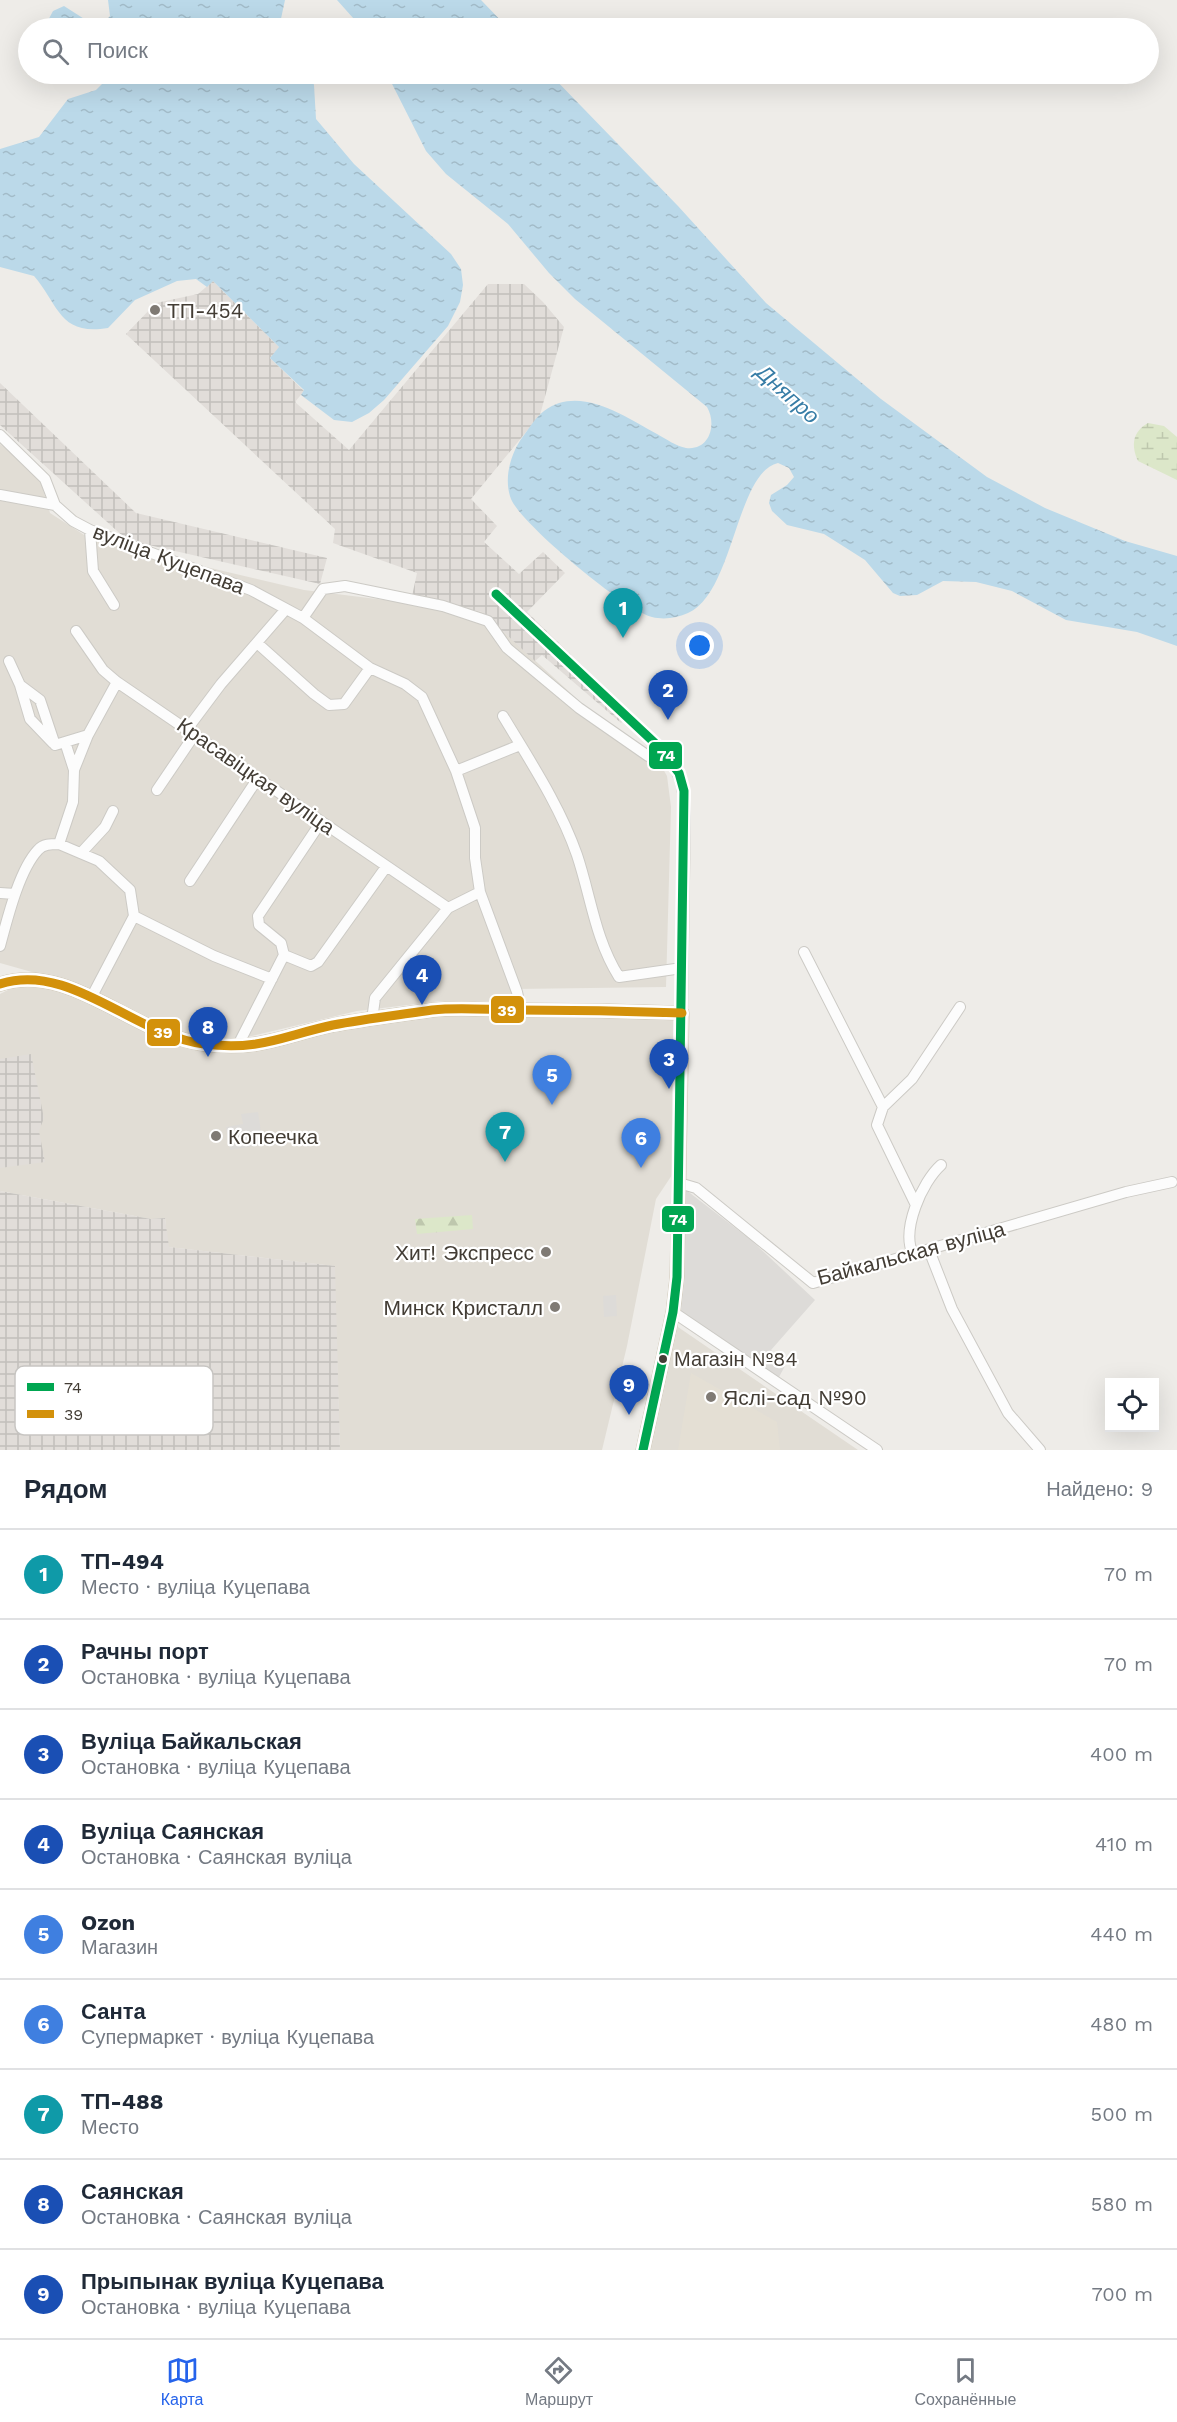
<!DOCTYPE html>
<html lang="ru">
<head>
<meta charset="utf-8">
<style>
  :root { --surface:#fff; --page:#f2f2f3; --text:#1f2937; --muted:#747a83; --line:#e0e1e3; --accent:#2563eb }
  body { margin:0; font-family:"Work Sans",sans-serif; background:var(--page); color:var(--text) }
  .controls { position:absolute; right:18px; bottom:18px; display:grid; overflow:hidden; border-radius:0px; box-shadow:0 6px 24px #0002 }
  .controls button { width:54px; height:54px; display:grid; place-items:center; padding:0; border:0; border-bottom:2px solid var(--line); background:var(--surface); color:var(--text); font:30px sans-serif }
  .you { position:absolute; left:700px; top:646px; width:21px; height:21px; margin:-15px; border:4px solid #fff; border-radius:50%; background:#1a73e8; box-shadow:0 0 0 9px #1a73e833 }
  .badge { display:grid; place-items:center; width:39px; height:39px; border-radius:50%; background:var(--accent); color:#fff; font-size:20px; font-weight:700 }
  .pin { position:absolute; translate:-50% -50px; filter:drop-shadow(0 2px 3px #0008) }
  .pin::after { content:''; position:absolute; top:32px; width:21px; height:18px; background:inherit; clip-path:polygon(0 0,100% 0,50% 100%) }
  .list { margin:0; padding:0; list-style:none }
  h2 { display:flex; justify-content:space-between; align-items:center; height:78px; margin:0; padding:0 24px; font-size:26px }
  h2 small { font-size:20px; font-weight:400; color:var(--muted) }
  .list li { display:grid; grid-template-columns:39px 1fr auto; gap:18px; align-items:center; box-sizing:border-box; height:90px; padding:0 24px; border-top:2px solid var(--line) }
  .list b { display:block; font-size:22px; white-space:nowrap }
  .list p { margin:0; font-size:20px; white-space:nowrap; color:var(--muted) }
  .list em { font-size:20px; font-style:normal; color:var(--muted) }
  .icon { flex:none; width:33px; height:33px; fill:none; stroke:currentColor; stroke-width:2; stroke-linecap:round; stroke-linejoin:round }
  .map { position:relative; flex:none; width:1177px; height:1450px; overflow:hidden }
  .search { position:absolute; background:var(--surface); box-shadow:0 6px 24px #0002; left:18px; right:18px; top:18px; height:66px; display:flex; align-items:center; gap:15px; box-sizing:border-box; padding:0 21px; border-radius:33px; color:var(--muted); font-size:22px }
  .sheet { height:888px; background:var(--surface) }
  nav { display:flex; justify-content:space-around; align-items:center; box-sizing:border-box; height:84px; border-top:2px solid var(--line); background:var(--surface); font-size:16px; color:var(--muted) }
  nav a { display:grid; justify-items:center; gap:3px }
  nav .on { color:var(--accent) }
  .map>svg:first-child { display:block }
</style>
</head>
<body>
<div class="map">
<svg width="1177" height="1450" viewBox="0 0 1177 1450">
  <defs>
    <pattern id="industrial-grid" width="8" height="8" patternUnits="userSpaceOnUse" patternTransform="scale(1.5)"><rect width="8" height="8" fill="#e1ddd9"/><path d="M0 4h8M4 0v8" fill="none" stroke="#c2bfbb"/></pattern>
    <pattern id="forest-firs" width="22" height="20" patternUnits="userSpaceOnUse" patternTransform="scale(1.5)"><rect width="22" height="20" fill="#dce7c9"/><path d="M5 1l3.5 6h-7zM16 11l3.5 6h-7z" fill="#bec7ad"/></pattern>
    <pattern id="wetland-marsh" width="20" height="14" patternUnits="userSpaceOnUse" patternTransform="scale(1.5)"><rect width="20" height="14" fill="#dce7c9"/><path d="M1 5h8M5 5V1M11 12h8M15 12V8" fill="none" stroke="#bec7ad"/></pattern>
    <pattern id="water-ripples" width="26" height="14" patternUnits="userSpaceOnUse" patternTransform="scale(1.5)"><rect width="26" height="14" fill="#bbd9e9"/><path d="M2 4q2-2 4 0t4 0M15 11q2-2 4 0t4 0" fill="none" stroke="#a2bbc8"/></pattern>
  </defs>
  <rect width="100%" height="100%" fill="#eeece8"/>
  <!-- residential -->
  <path fill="#e1ddd5" d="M 0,444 L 39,476 L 50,513 L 92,540 L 304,590 L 482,612 L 600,720 L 655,755 L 667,776 L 671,807 L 666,987 L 514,989 L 508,1001 L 442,1001 L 357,1011 L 235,1040 L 197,1037 L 172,1031 L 53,978 L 0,963 Z
    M 14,987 L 46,988 L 68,994 L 173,1043 L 194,1048 L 429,1016 L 673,1016 L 672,1175 L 656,1199 L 627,1346 L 602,1450 L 340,1450 L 334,1266 L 168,1247 L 165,1218 L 151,1219 L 0,1191 L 0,994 Z
    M 675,1325 L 858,1450 L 647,1450 Z"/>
  <!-- industrial -->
  <path fill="url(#industrial-grid)" d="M 213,281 L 280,348 L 270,358 L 304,391 L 295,402 L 349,450 L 488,284 L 524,284 L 543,302 L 564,327 L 540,415 L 471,499 L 497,526 L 484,542 L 519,574 L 543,552 L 565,573 L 527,612 L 631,713 L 621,723 L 542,655 L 535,661 L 482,612 L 412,596 L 417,573 L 333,543 L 335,529 L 126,334 L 156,303 L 198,294 Z
    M 0,383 L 136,513 L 327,558 L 320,584 L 127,540 L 0,425 Z
    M 31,1054 L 44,1118 L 39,1131 L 45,1162 L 0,1168 L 0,1059 Z
    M 0,1191 L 151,1219 L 165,1218 L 169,1247 L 335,1266 L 340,1450 L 0,1450 Z"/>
  <!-- education -->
  <path fill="#e4dfd4" d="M 691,1373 L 777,1422 L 780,1450 L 678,1450 Z"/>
  <!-- forest -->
  <path fill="url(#forest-firs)" d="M 472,1215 L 473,1229 L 417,1234 L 415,1219 Z"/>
  <!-- wetland -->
  <path fill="url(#wetland-marsh)" d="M 1148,423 L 1164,426 L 1177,437 L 1177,480 L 1138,461 C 1131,446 1132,432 1148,423 Z"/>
  <!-- parking -->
  <path fill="#dddbd8" d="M 258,1112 L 263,1145 L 230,1150 L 226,1127 L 243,1124 L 241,1114 Z
    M 686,1190 L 751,1240 L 815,1300 L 771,1350 L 785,1366 L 779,1377 L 678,1312 Z
    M 616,1295 L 617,1316 L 604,1317 L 603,1296 Z"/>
  <!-- water -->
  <path fill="url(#water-ripples)" d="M 108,0 L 285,0 L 279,28 L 44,28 L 53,11 L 64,6 L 89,22 L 103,24 L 110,16 Z
    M 337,0 L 481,0 L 508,28 L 362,28 Z
    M 112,74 L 310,74 L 314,85 L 316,119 L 354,164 L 451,254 L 461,269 L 463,285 L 460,302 L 448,326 L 384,400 L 369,413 L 352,422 L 334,420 L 301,395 L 304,390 L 270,358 L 279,347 L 213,281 L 207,287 L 196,279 L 177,281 L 135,300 L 108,328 C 59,336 59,305 34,276 L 0,267 L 0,149 L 39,137 L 68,99 L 96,90 Z
    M 387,74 L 550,74 L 678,206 L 766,303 L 881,399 L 987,477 L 1045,508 L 1125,541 L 1177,556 L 1177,646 L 1137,632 L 1066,620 L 1012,591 L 976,582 L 943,581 L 917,595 L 900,596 L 893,593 L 865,560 L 824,534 L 787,525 L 772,511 L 769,503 L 771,495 L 787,485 L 794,477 L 789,468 L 778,463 C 736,472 734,593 688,613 C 677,618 664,620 652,617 C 626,611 521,524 511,499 C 503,478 511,452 524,435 C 530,427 536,417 544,411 C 580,384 625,417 657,434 C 666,439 676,446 686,448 C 710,451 717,424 707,407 L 575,299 L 549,273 L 508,224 L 446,174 L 426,151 Z"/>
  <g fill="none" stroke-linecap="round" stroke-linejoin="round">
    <!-- minor casing -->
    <g stroke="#cccac5" stroke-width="12">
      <path id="minor" d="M 0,435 L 45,479 L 55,505 L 73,521 L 90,530 L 251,590 L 303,618 L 370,668 L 405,684 L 422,697 L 456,771 L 475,828 L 475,858 L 480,892 L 517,992 L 521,1010
        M 0,495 L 55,505
        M 90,530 L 93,571 L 114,605
        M 496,594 L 658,746 C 680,769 684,784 685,816 L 682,1013
        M 303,618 L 323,589 L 345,586 L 443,606 L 488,621 L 507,648 L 579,708 L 648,756 L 672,762
        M 76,631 L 103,670 L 117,682 L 448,908
        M 257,643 L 314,694 L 329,705 L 344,704 L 370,668
        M 9,661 L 20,685 L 40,700 L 55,745 L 65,742
        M 20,685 L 30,719 L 53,743
        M 503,716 C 530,761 560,806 577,855 C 591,897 595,939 619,977 L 682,968
        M 188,728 L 221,684 L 286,609
        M 74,770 L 65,742 L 88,735
        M 456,771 L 520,745
        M 157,790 L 195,734
        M 59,844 L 99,861 L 130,890 L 134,916
        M 81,853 L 105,827 L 113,811
        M 190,881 L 258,778
        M 0,893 L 15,894
        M 134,916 L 214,956 L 272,979
        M 0,946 C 7,920 19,870 38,850 C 43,844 51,844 59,844 L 73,802 L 74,770 L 88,735 L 117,682
        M 804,952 L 883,1107
        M 284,955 L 281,943 L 259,925 L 258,916 L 321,822
        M 284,955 L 311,966 L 318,962 L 386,867
        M 91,998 L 134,916
        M 372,1020 L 375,998 L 448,908 L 480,892
        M 237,1047 L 284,955
        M 679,1183 L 696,1188 L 813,1283 L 1126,1192 L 1172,1182
        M 916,1205 L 877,1125 L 883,1107 L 912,1079 L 960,1007
        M 929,1250 L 952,1309 L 1008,1413 L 1040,1450
        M 913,1254 C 901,1230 922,1182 941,1165
        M 673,1312 L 877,1450"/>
    </g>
    <!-- major casing -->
    <g stroke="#cfc7b6" stroke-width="15">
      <path id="major" d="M 0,984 C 70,961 135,1036 204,1044 C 260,1051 282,1036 333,1025 C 365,1019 399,1015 432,1010 C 460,1007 490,1010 518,1010 C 573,1010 627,1011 682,1013 L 677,1277 L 673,1312 L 643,1450"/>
    </g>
    <!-- minor -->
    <use href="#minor" stroke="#fcfcfc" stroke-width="10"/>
    <!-- major -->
    <use href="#major" stroke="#efebe3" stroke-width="14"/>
    <!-- bus-1 casing -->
    <g stroke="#fff" stroke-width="14">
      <path id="bus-1" d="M 496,594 L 658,746 L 679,773 L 684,791 L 677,1277 L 673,1312 L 643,1450"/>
    </g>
    <!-- bus-2 casing -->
    <g stroke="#fff" stroke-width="14">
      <path id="bus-2" d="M 0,984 C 70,961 135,1036 204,1044 C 260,1051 282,1036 333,1025 C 365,1019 399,1015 432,1010 C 460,1007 490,1010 518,1010 C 573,1010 627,1011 682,1013"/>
    </g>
    <!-- bus-1 -->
    <use href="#bus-1" stroke="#00a651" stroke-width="9"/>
    <!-- bus-2 -->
    <use href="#bus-2" stroke="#d3910b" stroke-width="9"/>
  </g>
  <!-- markers -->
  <g fill="#7f7a74" stroke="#fff" stroke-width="2">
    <circle cx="155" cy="310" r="6"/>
    <circle cx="216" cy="1136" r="6"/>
    <circle cx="546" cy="1252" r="6"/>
    <circle cx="555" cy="1307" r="6"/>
    <circle cx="711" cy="1397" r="6"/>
  </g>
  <circle fill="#433d35" stroke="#fff" stroke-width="2" cx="663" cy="1359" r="5"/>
  <g text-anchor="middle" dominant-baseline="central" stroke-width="4.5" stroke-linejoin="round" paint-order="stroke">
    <!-- bus labels -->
    <g font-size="20" fill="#433d35" stroke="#fff" text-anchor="start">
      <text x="674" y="1359">Магазін №84</text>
    </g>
    <!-- poi labels -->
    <g font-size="21" fill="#433d35" stroke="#fff" text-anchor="start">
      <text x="167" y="310">ТП-454</text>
      <text x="228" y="1136">Копеечка</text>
      <text x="534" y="1252" text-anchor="end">Хит! Экспресс</text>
      <text x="543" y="1307" text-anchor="end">Минск Кристалл</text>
      <text x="723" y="1397">Яслі-сад №90</text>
    </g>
    <!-- street labels -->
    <g font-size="21" fill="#433d35" stroke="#fff">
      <text transform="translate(169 559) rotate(21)">вуліца Куцепава</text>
      <text transform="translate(256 776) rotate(35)">Красавіцкая вуліца</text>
      <text transform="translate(911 1253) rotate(-15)">Байкальская вуліца</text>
    </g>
    <!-- water labels -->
    <g font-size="22" font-style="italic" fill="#377da6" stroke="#fff">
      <text transform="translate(788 394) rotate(42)">Дняпро</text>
    </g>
  </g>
  <!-- legend -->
  <rect x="15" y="1366" width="198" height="69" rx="9" fill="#fff" stroke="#c7c5c2" stroke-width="1.5"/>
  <rect x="27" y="1383" width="27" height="8" fill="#00a651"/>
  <rect x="27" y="1410" width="27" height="8" fill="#d3910b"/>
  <g font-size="16" fill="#433d35">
    <text x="64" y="1393">74</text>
    <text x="64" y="1420">39</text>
  </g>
  <g stroke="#fff" stroke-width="2">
    <rect x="648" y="741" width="35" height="29" rx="6" fill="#00a651"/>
    <rect x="490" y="995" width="35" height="29" rx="6" fill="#d3910b"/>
    <rect x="146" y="1018" width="35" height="29" rx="6" fill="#d3910b"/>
    <rect x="661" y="1205" width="34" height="28" rx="6" fill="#00a651"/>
  </g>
  <g font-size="16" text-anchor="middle" font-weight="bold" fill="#fff">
    <text x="666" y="761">74</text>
    <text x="507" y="1016">39</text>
    <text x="163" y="1038">39</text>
    <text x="678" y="1225">74</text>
  </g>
</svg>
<div class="controls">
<button><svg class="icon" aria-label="locate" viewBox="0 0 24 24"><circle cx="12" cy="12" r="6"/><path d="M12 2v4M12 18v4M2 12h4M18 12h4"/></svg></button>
</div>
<div class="you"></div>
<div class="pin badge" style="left:623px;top:638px;background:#0f9aa8">1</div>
<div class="pin badge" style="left:668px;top:720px;background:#1a4fb4">2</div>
<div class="pin badge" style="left:669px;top:1089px;background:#1a4fb4">3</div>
<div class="pin badge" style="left:422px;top:1005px;background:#1a4fb4">4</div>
<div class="pin badge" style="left:552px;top:1105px;background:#3f7fe0">5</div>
<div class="pin badge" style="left:641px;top:1168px;background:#3f7fe0">6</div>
<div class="pin badge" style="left:505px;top:1162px;background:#0f9aa8">7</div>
<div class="pin badge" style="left:208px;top:1057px;background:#1a4fb4">8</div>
<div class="pin badge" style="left:629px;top:1415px;background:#1a4fb4">9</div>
<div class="search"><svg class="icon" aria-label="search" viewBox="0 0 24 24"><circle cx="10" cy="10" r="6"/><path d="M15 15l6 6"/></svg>Поиск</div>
</div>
<section class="sheet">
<h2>Рядом<small>Найдено: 9</small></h2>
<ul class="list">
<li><span class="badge" style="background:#0f9aa8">1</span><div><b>ТП-494</b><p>Место · вуліца Куцепава</p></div><em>70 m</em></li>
<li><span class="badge" style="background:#1a4fb4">2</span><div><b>Рачны порт</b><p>Остановка · вуліца Куцепава</p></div><em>70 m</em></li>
<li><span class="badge" style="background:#1a4fb4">3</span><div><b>Вуліца Байкальская</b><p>Остановка · вуліца Куцепава</p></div><em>400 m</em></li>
<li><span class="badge" style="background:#1a4fb4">4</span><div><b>Вуліца Саянская</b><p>Остановка · Саянская вуліца</p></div><em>410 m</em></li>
<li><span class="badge" style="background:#3f7fe0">5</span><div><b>Ozon</b><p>Магазин</p></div><em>440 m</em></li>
<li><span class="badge" style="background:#3f7fe0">6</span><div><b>Санта</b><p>Супермаркет · вуліца Куцепава</p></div><em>480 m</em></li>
<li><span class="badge" style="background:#0f9aa8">7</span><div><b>ТП-488</b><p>Место</p></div><em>500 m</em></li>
<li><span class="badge" style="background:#1a4fb4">8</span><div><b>Саянская</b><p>Остановка · Саянская вуліца</p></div><em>580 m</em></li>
<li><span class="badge" style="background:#1a4fb4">9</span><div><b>Прыпынак вуліца Куцепава</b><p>Остановка · вуліца Куцепава</p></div><em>700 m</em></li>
</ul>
</section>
<nav>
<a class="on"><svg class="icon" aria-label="map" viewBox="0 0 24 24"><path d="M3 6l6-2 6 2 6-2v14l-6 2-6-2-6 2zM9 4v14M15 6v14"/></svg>Карта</a>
<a><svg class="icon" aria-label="directions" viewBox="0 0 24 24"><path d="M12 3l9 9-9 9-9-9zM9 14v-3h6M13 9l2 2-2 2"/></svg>Маршрут</a>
<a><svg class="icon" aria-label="saved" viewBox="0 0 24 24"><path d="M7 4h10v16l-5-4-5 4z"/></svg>Сохранённые</a>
</nav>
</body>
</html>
